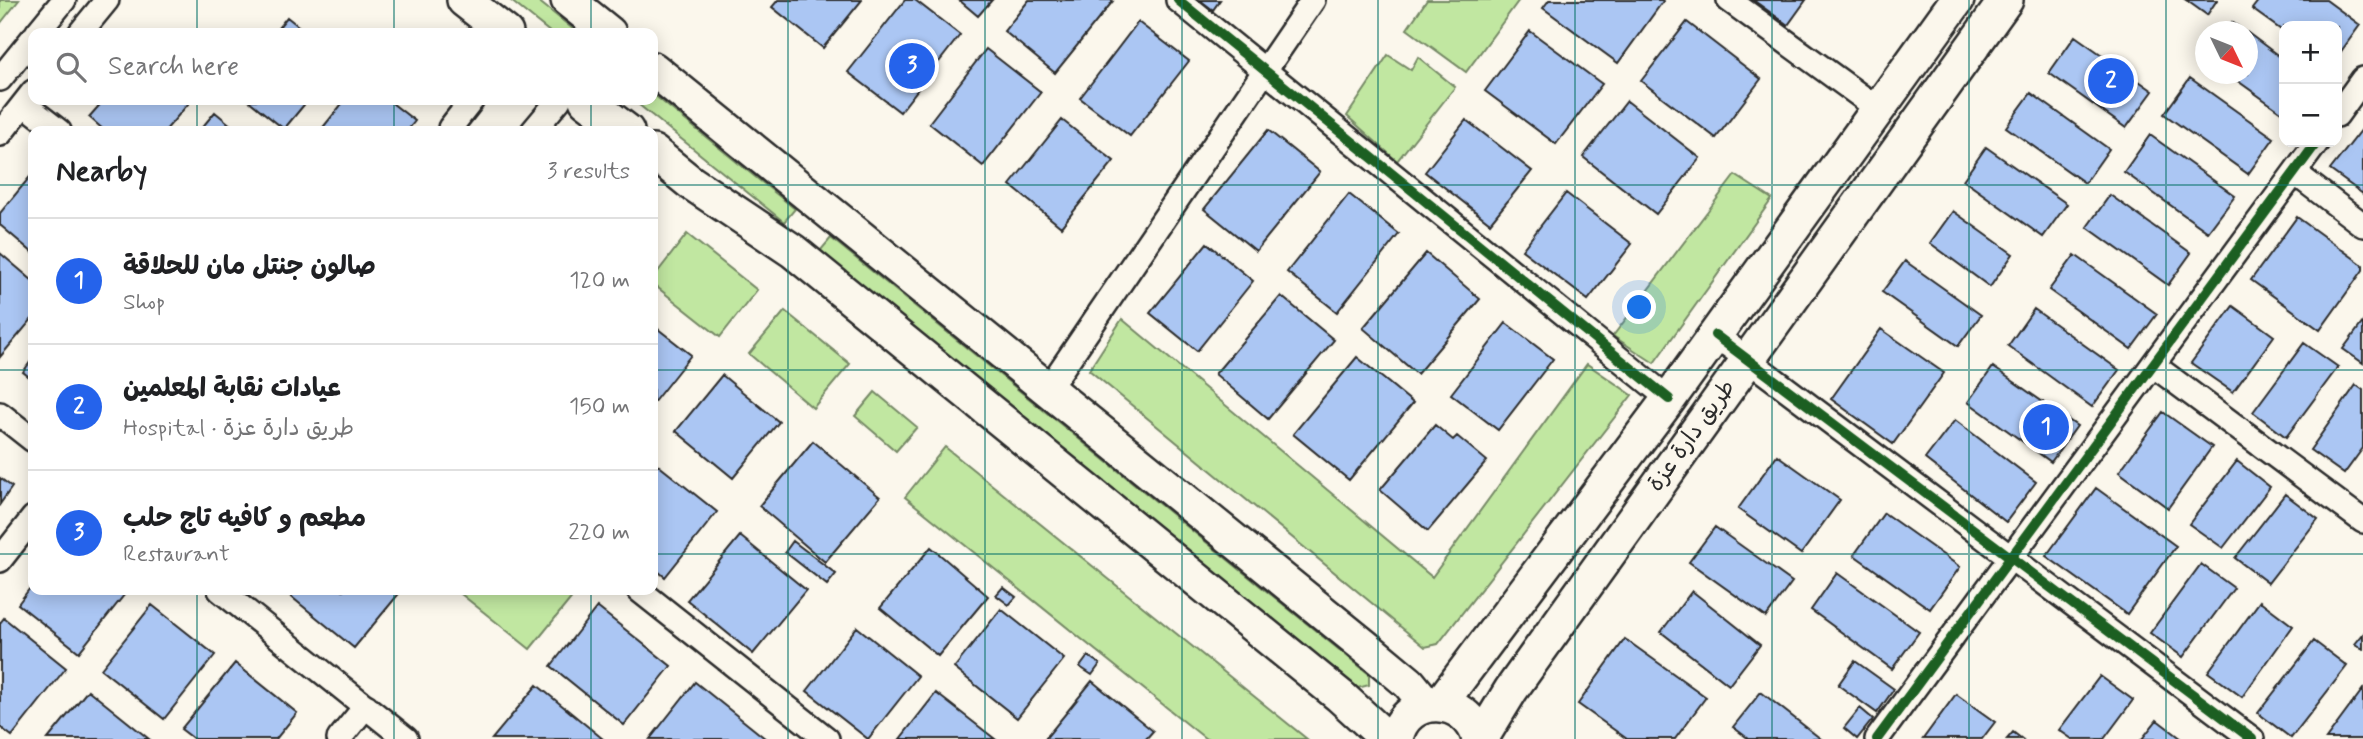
<!DOCTYPE html>
<html lang="en">
<head>
<meta charset="utf-8">
<style>
  :root { --surface:#fff; --page:#f2f2f2; --text:#202124; --muted:#757577; --line:#e0e0e0; --accent:#2563eb }
  body { margin:0; font-family:Mynerve,"Playpen Sans Arabic",sans-serif; background:var(--page); color:var(--text) }
  .controls { position:absolute; right:21px; top:21px; display:grid; overflow:hidden; border-radius:14px; box-shadow:0 4px 18px #0003 }
  .controls button { width:63px; height:63px; display:grid; place-items:center; padding:0; border:0; border-bottom:2px solid var(--line); background:var(--surface); color:var(--text); font:35px sans-serif }
  .compass { position:absolute; left:2195px; top:21px; width:63px; height:63px; border-radius:50%; background:var(--surface); box-shadow:0 4px 18px #0003; rotate:133deg }
  .you { position:absolute; left:1640px; top:308px; width:24px; height:24px; margin:-18px; border:5px solid #fff; border-radius:50%; background:#1a73e8; box-shadow:0 0 0 10px #1a73e833 }
  .badge { display:grid; place-items:center; width:46px; height:46px; border-radius:50%; background:var(--accent); color:#fff; font-size:23px; font-weight:700 }
  .pin { position:absolute; translate:-50% -50%; border:4px solid #fff; box-shadow:0 2px 7px #0006 }
  .list { margin:0; padding:0; list-style:none }
  h2 { display:flex; justify-content:space-between; align-items:center; height:91px; margin:0; padding:0 28px; font-size:30px }
  h2 small { font-size:23px; font-weight:400; color:var(--muted) }
  .list li { display:grid; grid-template-columns:46px 1fr auto; gap:21px; align-items:center; box-sizing:border-box; height:126px; padding:0 28px; border-top:2px solid var(--line) }
  .list b { display:block; font-size:26px; white-space:nowrap }
  .list p { margin:0; font-size:23px; white-space:nowrap; color:var(--muted) }
  .list em { font-size:23px; font-style:normal; color:var(--muted) }
  .icon { flex:none; width:38px; height:38px; fill:none; stroke:currentColor; stroke-width:2; stroke-linecap:round; stroke-linejoin:round }
  .map { position:relative; flex:none; width:2363px; height:739px; overflow:hidden }
  .search { position:absolute; background:var(--surface); box-shadow:0 4px 18px #0003; left:28px; top:28px; width:630px; height:77px; display:flex; align-items:center; gap:18px; box-sizing:border-box; padding:0 24px; border-radius:14px; color:var(--muted); font-size:26px }
  .panel { position:absolute; background:var(--surface); box-shadow:0 4px 18px #0003; left:28px; top:126px; width:630px; height:469px; border-radius:14px }
  .map>svg:first-child { display:block }
</style>
</head>
<body>
<div class="map">
<svg width="2363" height="739" viewBox="0 0 2363 739">
  <rect width="100%" height="100%" fill="#fbf7ec"/>
  <filter id="ink" filterUnits="userSpaceOnUse"><feTurbulence type="fractalNoise" baseFrequency=".0143" numOctaves="2"/><feDisplacementMap in="SourceGraphic" scale="14" xChannelSelector="R" yChannelSelector="G"/><feConvolveMatrix kernelMatrix="1 2 1 2 8 2 1 2 1" color-interpolation-filters="sRGB"/></filter>
  <g filter="url(#ink)">
    <!-- green -->
    <path fill="#c1e7a1" stroke="#768966" stroke-width="2" d="M 0,0 L 19,0 L 0,24 Z
      M 510,0 L 537,0 L 578,33 L 551,33 Z
      M 1427,0 L 1519,0 L 1466,72 L 1407,29 Z
      M 1388,55 L 1411,70 L 1418,57 L 1455,87 L 1397,161 L 1347,116 Z
      M 653,94 L 795,209 L 784,222 L 633,100 L 653,100 Z
      M 1735,175 L 1772,199 L 1654,363 L 1613,336 Z
      M 687,234 L 757,290 L 720,337 L 653,284 L 653,278 Z
      M 831,238 L 1369,674 L 1369,685 L 1358,688 L 820,251 Z
      M 785,311 L 850,364 L 813,408 L 749,354 Z
      M 1122,319 L 1432,577 L 1587,364 L 1632,395 L 1438,644 L 1425,647 L 1089,370 Z
      M 875,392 L 917,427 L 896,451 L 855,416 Z
      M 945,447 L 1307,739 L 1206,739 L 1176,715 L 905,497 Z
      M 456,590 L 578,590 L 530,649 Z"/>
    <!-- building -->
    <path fill="#abc6f3" stroke="#2b2b2b" stroke-width="2" d="M 778,0 L 862,0 L 823,48 L 772,7 Z
      M 905,0 L 915,0 L 960,35 L 900,112 L 848,72 Z
      M 959,0 L 992,0 L 978,16 Z
      M 1029,0 L 1111,0 L 1113,1 L 1055,73 L 1004,31 Z
      M 1200,0 L 1220,0 L 1213,10 Z
      M 1549,0 L 1662,0 L 1663,1 L 1618,63 L 1543,8 Z
      M 1753,0 L 1806,0 L 1788,25 Z
      M 2186,0 L 2217,0 L 2207,15 Z
      M 2259,0 L 2326,0 L 2360,25 L 2337,57 L 2337,26 L 2284,26 L 2284,32 L 2252,9 Z
      M 287,17 L 307,33 L 274,33 Z
      M 1138,22 L 1189,61 L 1130,136 L 1080,98 Z
      M 1687,22 L 1761,79 L 1716,138 L 1641,81 Z
      M 2232,22 L 2245,32 L 2225,32 Z
      M 1530,31 L 1602,84 L 1556,144 L 1485,91 Z
      M 2248,33 L 2284,60 L 2284,114 L 2228,74 L 2248,74 Z
      M 2075,36 L 2153,91 L 2126,128 L 2049,73 Z
      M 986,49 L 1041,92 L 983,166 L 929,123 Z
      M 2190,78 L 2274,138 L 2248,174 L 2164,114 Z
      M 2031,93 L 2109,149 L 2085,183 L 2006,127 Z
      M 104,100 L 185,100 L 189,103 L 165,131 L 105,131 L 89,117 Z
      M 248,100 L 308,100 L 284,129 Z
      M 345,100 L 388,100 L 415,121 L 407,131 L 320,131 Z
      M 1627,101 L 1700,158 L 1656,214 L 1583,157 Z
      M 215,112 L 238,131 L 199,131 Z
      M 1062,120 L 1114,161 L 1061,227 L 1010,185 Z
      M 1466,120 L 1532,171 L 1490,223 L 1425,172 Z
      M 2363,128 L 2363,194 L 2330,170 Z
      M 1268,130 L 1320,172 L 1256,251 L 1204,209 Z
      M 2150,135 L 2235,196 L 2208,232 L 2124,172 Z
      M 1986,147 L 2067,204 L 2043,237 L 1963,180 Z
      M 33,173 L 33,253 L 0,225 L 0,213 Z
      M 1566,193 L 1632,244 L 1588,300 L 1522,250 Z
      M 1349,194 L 1399,234 L 1337,312 L 1287,272 Z
      M 2110,195 L 2191,253 L 2168,285 L 2087,227 Z
      M 1953,211 L 2013,254 L 1990,287 L 1930,243 Z
      M 2297,217 L 2363,265 L 2363,270 L 2320,330 L 2251,280 Z
      M 1207,243 L 1253,281 L 1197,351 L 1150,313 Z
      M 0,253 L 33,281 L 33,318 L 0,357 Z
      M 1426,253 L 1480,299 L 1417,374 L 1363,328 Z
      M 2075,255 L 2157,314 L 2131,349 L 2049,290 Z
      M 1905,261 L 1981,315 L 1958,346 L 1882,292 Z
      M 1281,296 L 1334,340 L 1268,419 L 1215,374 Z
      M 2233,306 L 2274,336 L 2233,392 L 2191,363 Z
      M 2034,309 L 2119,370 L 2092,407 L 2008,346 Z
      M 2363,322 L 2363,363 L 2343,349 Z
      M 1506,323 L 1553,359 L 1498,430 L 1451,394 Z
      M 653,325 L 691,355 L 653,403 Z
      M 1881,329 L 1944,373 L 1893,444 L 1831,399 Z
      M 2304,343 L 2338,367 L 2286,437 L 2253,412 Z
      M 1357,357 L 1413,403 L 1349,480 L 1293,434 Z
      M 33,358 L 33,380 L 23,372 Z
      M 1993,367 L 2077,426 L 2051,462 L 1968,402 Z
      M 722,375 L 779,422 L 733,478 L 676,431 Z
      M 2356,385 L 2363,390 L 2363,448 L 2344,474 L 2310,450 Z
      M 2163,412 L 2212,447 L 2168,508 L 2119,472 Z
      M 1955,420 L 2036,482 L 2006,522 L 1925,459 Z
      M 1435,425 L 1453,440 L 1457,436 L 1487,461 L 1428,531 L 1380,490 Z
      M 813,441 L 880,497 L 825,562 L 759,506 Z
      M 1777,455 L 1840,500 L 1801,554 L 1738,509 Z
      M 653,461 L 717,512 L 665,577 L 653,567 Z
      M 2237,461 L 2270,487 L 2223,548 L 2189,524 Z
      M 0,478 L 12,487 L 0,504 Z
      M 2096,488 L 2176,546 L 2127,614 L 2046,556 Z
      M 2285,494 L 2318,519 L 2268,583 L 2235,558 Z
      M 1884,513 L 1960,567 L 1930,609 L 1854,555 Z
      M 1715,527 L 1792,582 L 1766,617 L 1689,562 Z
      M 740,536 L 806,590 L 753,654 L 687,600 Z
      M 793,541 L 836,574 L 827,585 L 785,552 Z
      M 931,547 L 988,596 L 938,656 L 880,608 Z
      M 2201,564 L 2234,588 L 2183,657 L 2150,633 Z
      M 1837,573 L 1919,632 L 1892,669 L 1811,610 Z
      M 33,584 L 33,590 L 128,590 L 79,652 L 18,604 Z
      M 1003,587 L 1016,597 L 1009,605 L 996,595 Z
      M 283,590 L 402,590 L 354,648 Z
      M 1692,591 L 1760,645 L 1729,685 L 1661,632 Z
      M 2260,601 L 2293,626 L 2242,697 L 2208,672 Z
      M 152,605 L 215,655 L 164,719 L 101,669 Z
      M 597,607 L 671,666 L 624,725 L 551,666 Z
      M 1001,609 L 1064,659 L 1017,718 L 954,668 Z
      M 4,618 L 66,668 L 12,736 L 0,727 L 0,623 Z
      M 857,627 L 918,676 L 868,739 L 807,691 Z
      M 2363,634 L 2363,649 L 2355,644 Z
      M 1625,639 L 1706,697 L 1675,739 L 1627,739 L 1578,704 Z
      M 2314,641 L 2347,666 L 2291,738 L 2258,713 Z
      M 1088,656 L 1100,664 L 1092,675 L 1080,667 Z
      M 1855,661 L 1894,689 L 1877,713 L 1838,685 Z
      M 235,663 L 297,713 L 276,739 L 194,739 L 181,729 Z
      M 2100,676 L 2133,700 L 2104,739 L 2072,739 L 2059,730 Z
      M 1092,681 L 1153,731 L 1146,739 L 1045,739 Z
      M 695,682 L 766,739 L 650,739 Z
      M 537,685 L 603,739 L 492,739 Z
      M 2363,689 L 2363,739 L 2326,739 Z
      M 88,690 L 149,739 L 48,739 Z
      M 1761,692 L 1821,739 L 1749,739 L 1733,727 Z
      M 936,693 L 995,739 L 900,739 Z
      M 1956,694 L 1995,722 L 1982,739 L 1923,739 Z
      M 1860,708 L 1873,719 L 1857,739 L 1844,728 Z
      M 2157,720 L 2182,739 L 2142,739 Z
      M 2013,732 L 2022,739 L 2007,739 Z"/>
    <g fill="none" stroke-linecap="round" stroke-linejoin="round">
      <!-- minor casing -->
      <g stroke="#2b2b2b" stroke-width="28">
        <path id="minor" d="M 1178,0 L 1669,399
          M 1729,0 L 1877,108
          M 37,33 L 64,0
          M 80,33 L 107,0
          M 0,79 L 33,38
          M 24,104 L 59,131
          M 2337,115 L 2363,79
          M 454,131 L 450,128 L 472,100
          M 533,131 L 559,100
          M 0,134 L 33,92
          M 2295,173 L 2363,225
          M 1715,335 L 2252,739
          M 2153,365 L 2363,521
          M 1048,389 L 1313,0
          M 0,414 L 33,440
          M 0,560 L 33,518
          M 220,590 L 406,739
          M 639,590 L 827,739
          M 339,739 L 366,706
          M 1877,739 L 2317,142"/>
      </g>
      <!-- secondary casing -->
      <g stroke="#2b2b2b" stroke-width="38">
        <path id="secondary" d="M 464,0 L 506,33
          M 568,0 L 609,33
          M 653,69 L 1373,653 L 1409,683 L 1427,705
          M 586,100 L 627,131
          M 653,152 L 690,182 L 793,251 L 1340,696 L 1387,739
          M 1440,704 L 1669,399 L 1957,0
          M 1396,739 C 1405,692 1468,695 1479,739
          M 1481,739 L 1511,690 L 2006,0"/>
      </g>
      <!-- minor -->
      <use href="#minor" stroke="#fbf7ec" stroke-width="23"/>
      <!-- secondary -->
      <use href="#secondary" stroke="#fbf7ec" stroke-width="33"/>
      <!-- cycleway casing -->
      <g stroke="#fbf7ec" stroke-width="15">
        <path id="cycleway" d="M 1178,0 L 1669,399
          M 1715,335 L 2252,739
          M 1877,739 L 2317,142"/>
      </g>
      <!-- cycleway -->
      <use href="#cycleway" stroke="#1b5e20" stroke-width="10"/>
    </g>
  </g>
  <!-- grid -->
  <path fill="none" stroke="#0f766e" stroke-width="2" stroke-opacity="0.55" d="M 197,0 L 197,33M 394,0 L 394,33M 591,0 L 591,33M 788,0 L 788,739M 985,0 L 985,739M 1182,0 L 1182,739M 1378,0 L 1378,739M 1575,0 L 1575,739M 1772,0 L 1772,739M 1969,0 L 1969,739M 2166,0 L 2166,739M 197,100 L 197,131M 394,100 L 394,131M 591,100 L 591,131M 0,185 L 33,185M 653,185 L 2363,185M 0,370 L 33,370M 653,370 L 2363,370M 0,554 L 33,554M 653,554 L 2363,554M 197,590 L 197,739M 394,590 L 394,739M 591,590 L 591,739"/>
  <g text-anchor="middle" dominant-baseline="central" stroke-width="5" stroke-linejoin="round" paint-order="stroke">
    <!-- street labels -->
    <g font-size="23" fill="#2b2b2b" stroke="#fbf7ec">
      <text transform="translate(1692 436) rotate(-54)">طريق دارة عزة</text>
    </g>
  </g>
</svg>
<div class="controls">
<button>+</button>
<button>−</button>
</div>
<svg class="compass" viewBox="-18 -18 36 36"><path d="M0-13l5 13h-10z" fill="#e53935"/><path d="M0 13l5-13h-10z" fill="#757577"/></svg>
<div class="you"></div>
<div class="pin badge" style="left:2046px;top:427px">1</div>
<div class="pin badge" style="left:2111px;top:81px">2</div>
<div class="pin badge" style="left:912px;top:66px">3</div>
<div class="search"><svg class="icon" aria-label="search" viewBox="0 0 24 24"><circle cx="10" cy="10" r="6"/><path d="M15 15l6 6"/></svg>Search here</div>
<section class="panel">
<h2>Nearby<small>3 results</small></h2>
<ul class="list">
<li><span class="badge">1</span><div><b>صالون جنتل مان للحلاقة</b><p>Shop</p></div><em>120 m</em></li>
<li><span class="badge">2</span><div><b>عيادات نقابة المعلمين</b><p>Hospital · طريق دارة عزة</p></div><em>150 m</em></li>
<li><span class="badge">3</span><div><b>مطعم و كافيه تاج حلب</b><p>Restaurant</p></div><em>220 m</em></li>
</ul>
</section>
</div>
</body>
</html>
